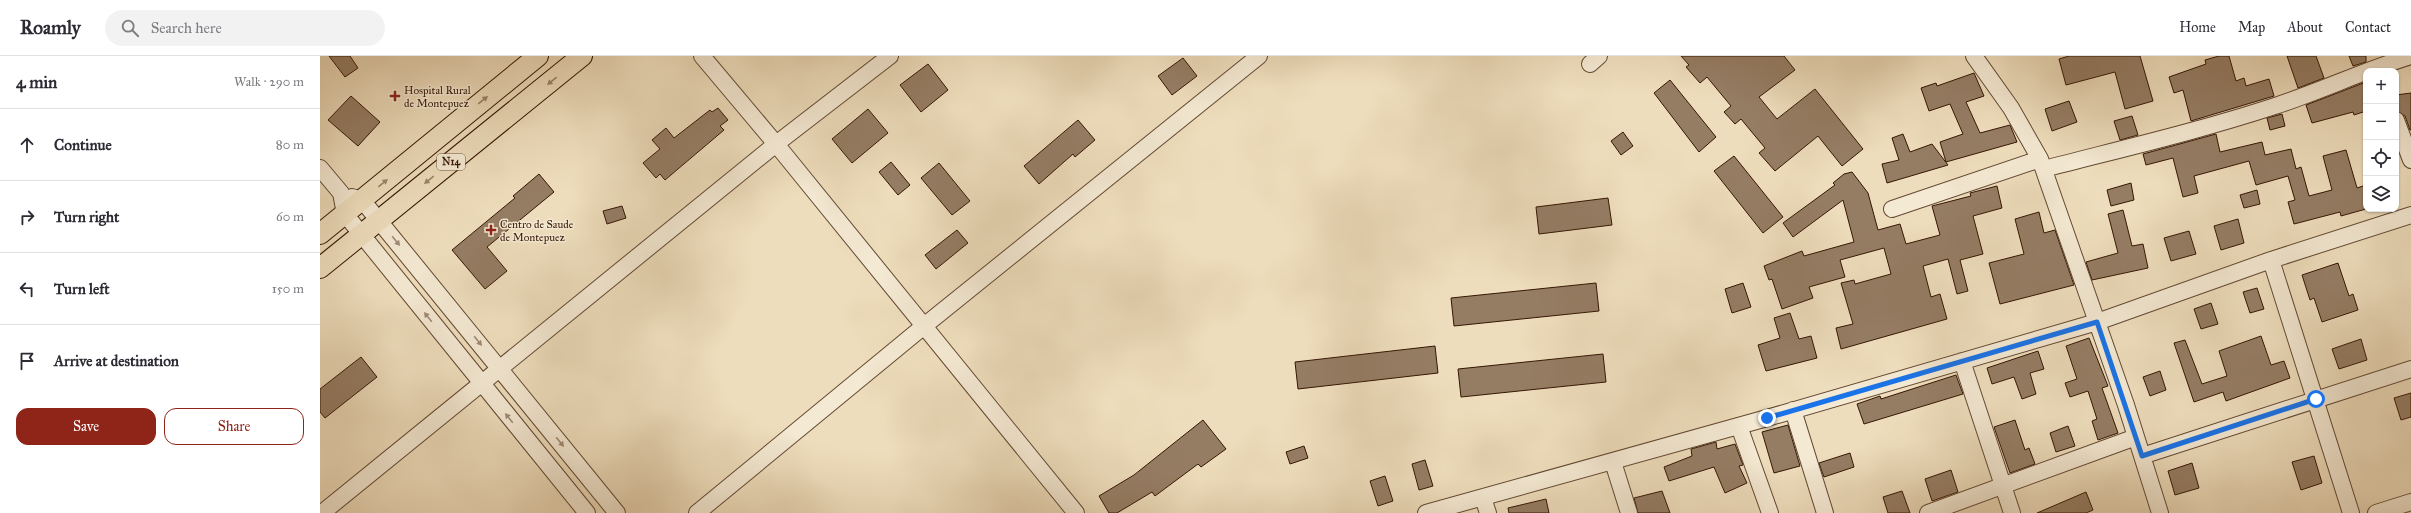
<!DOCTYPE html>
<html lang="en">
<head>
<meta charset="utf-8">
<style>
  :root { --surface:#fff; --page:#f2f2f3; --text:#2b2b33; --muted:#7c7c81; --line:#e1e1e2; --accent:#8f2418 }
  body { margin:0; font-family:"IM FELL Great Primer",serif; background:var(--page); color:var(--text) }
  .controls { position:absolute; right:12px; top:12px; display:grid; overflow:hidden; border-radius:8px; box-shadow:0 1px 3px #0004 }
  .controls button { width:36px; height:36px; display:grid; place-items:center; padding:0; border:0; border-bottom:1px solid var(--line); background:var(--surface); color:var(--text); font:20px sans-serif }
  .stop { position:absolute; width:12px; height:12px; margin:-9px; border:3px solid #1a73e8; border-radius:50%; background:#fff }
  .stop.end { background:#1a73e8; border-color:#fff; box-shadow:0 1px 4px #0008 }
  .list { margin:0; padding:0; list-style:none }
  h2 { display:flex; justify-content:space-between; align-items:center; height:52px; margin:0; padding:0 16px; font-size:17px }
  h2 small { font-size:13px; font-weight:400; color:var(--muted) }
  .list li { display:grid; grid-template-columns:26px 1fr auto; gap:12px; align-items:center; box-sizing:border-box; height:72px; padding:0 16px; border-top:1px solid var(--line) }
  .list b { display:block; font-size:15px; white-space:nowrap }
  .list em { font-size:13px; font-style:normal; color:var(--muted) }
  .actions { display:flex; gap:8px; padding:12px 16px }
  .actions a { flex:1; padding:9px 0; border:1px solid var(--accent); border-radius:12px; text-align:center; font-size:14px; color:var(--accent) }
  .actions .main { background:var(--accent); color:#fff }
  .icon { flex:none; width:22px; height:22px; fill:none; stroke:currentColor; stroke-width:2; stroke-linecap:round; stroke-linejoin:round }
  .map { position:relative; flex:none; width:2091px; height:457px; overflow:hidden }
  header { display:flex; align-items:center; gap:24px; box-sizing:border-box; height:56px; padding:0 20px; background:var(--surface); border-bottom:1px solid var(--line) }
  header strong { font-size:19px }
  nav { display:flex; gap:22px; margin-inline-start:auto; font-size:14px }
  .search { width:280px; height:36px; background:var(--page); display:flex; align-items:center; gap:10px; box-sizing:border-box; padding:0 14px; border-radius:22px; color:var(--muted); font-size:15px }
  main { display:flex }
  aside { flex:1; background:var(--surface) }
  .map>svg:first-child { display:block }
</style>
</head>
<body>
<header>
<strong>Roamly</strong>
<div class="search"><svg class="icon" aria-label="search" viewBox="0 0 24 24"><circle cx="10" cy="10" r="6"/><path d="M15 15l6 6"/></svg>Search here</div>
<nav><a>Home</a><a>Map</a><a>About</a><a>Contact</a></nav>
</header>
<main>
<aside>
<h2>4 min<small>Walk · 290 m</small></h2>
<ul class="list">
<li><svg class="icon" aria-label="ahead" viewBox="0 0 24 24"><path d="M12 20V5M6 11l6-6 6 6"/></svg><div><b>Continue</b></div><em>80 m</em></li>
<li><svg class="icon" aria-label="right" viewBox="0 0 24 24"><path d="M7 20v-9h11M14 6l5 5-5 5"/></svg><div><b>Turn right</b></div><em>60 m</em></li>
<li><svg class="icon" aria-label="left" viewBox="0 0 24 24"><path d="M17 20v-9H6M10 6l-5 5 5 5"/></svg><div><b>Turn left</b></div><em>150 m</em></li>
<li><svg class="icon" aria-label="arrive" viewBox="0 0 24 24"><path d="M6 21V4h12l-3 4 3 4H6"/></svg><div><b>Arrive at destination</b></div></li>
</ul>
<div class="actions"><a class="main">Save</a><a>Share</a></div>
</aside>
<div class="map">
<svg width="2091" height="457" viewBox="0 0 2091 457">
  <rect width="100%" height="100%" fill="#eeddbc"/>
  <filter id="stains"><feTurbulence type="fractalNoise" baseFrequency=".005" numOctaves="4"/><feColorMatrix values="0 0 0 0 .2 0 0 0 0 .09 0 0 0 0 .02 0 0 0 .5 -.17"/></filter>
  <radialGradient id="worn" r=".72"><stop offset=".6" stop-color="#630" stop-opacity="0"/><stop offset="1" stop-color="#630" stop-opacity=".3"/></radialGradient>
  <!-- building -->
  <path fill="#957d64" stroke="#351604" d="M 9,0 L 30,0 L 38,12 L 25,21 Z
    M 1361,0 L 1464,0 L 1475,14 L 1439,41 L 1457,63 L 1495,33 L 1543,93 L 1522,110 L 1498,80 L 1455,115 L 1439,97 L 1445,92 L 1421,63 L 1415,68 L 1404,56 L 1411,50 L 1387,21 L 1380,27 L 1366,11 L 1369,9 Z
    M 1749,0 L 1820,0 L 1833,45 L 1805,53 L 1795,16 L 1746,29 L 1739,3 Z
    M 1899,0 L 1909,0 L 1916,25 L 1924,22 L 1926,30 L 1949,23 L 1954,40 L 1871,65 L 1863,34 L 1854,37 L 1849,21 L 1886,8 L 1885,4 Z
    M 1967,0 L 1996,0 L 2004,22 L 1978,32 Z
    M 2029,0 L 2046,0 L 2046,6 L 2033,10 Z
    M 863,2 L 877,20 L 852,39 L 838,20 Z
    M 608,8 L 628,34 L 601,56 L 580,29 Z
    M 1654,17 L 1664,40 L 1646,46 L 1660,77 L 1690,69 L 1697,86 L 1626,106 L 1620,86 L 1643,78 L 1630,48 L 1609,55 L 1601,32 L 1616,27 L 1617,30 Z
    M 1350,24 L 1396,81 L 1379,96 L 1334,37 Z
    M 2046,26 L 2046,55 L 2034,59 L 2033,56 L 1992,67 L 1986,49 Z
    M 2091,37 L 2091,74 L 2090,74 L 2085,60 L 2076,55 L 2076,39 Z
    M 31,40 L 60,66 L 38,90 L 8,64 Z
    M 1749,45 L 1757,66 L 1732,75 L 1725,53 Z
    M 398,52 L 408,64 L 400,70 L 404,74 L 345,124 L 340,118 L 336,122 L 323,107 L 340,93 L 332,84 L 346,72 L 354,82 L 390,54 L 392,56 Z
    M 548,53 L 568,77 L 532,107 L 512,83 Z
    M 1962,58 L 1965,70 L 1950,74 L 1947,62 Z
    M 1812,60 L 1818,79 L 1800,84 L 1794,65 Z
    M 758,64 L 775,84 L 755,101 L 753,98 L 719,128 L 704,110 Z
    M 1303,76 L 1313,90 L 1301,99 L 1291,85 Z
    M 1583,78 L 1590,96 L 1612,88 L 1628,109 L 1567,127 L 1562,108 L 1579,104 L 1572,82 Z
    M 1896,78 L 1900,96 L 1942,86 L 1945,99 L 1971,93 L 1976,113 L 1981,111 L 1989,140 L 2012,134 L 2003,100 L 2026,94 L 2037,132 L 2046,129 L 2046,153 L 2021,160 L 2020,156 L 1974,168 L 1968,146 L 1975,144 L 1968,120 L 1936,129 L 1929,105 L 1874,120 L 1878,137 L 1863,141 L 1853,102 L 1826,109 L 1823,98 Z
    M 1414,100 L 1463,161 L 1443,177 L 1394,115 Z
    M 571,106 L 590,129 L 578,139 L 559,116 Z
    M 619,107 L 650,145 L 632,159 L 601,122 Z
    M 1532,116 L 1548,137 L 1558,174 L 1580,168 L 1586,188 L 1620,179 L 1612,150 L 1651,140 L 1650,137 L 1677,130 L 1682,152 L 1653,160 L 1663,198 L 1640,204 L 1648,235 L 1637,238 L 1628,203 L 1603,210 L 1611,241 L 1620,238 L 1627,263 L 1521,293 L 1516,272 L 1533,268 L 1521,227 L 1534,224 L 1535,228 L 1571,218 L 1564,192 L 1520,204 L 1525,221 L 1489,231 L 1493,242 L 1462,253 L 1452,223 L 1449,224 L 1444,210 L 1482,195 L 1484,200 L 1534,186 L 1523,144 L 1473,181 L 1463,167 L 1515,129 L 1513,127 L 1524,118 Z
    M 219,118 L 234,136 L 167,191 L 187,215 L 165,233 L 132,194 L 195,142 L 193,140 Z
    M 1811,127 L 1814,144 L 1791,150 L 1787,134 Z
    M 1937,134 L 1940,148 L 1924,152 L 1920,139 Z
    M 1288,142 L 1292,169 L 1219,178 L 1216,151 Z
    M 302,150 L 306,162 L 287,168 L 283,155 Z
    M 1803,154 L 1812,190 L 1823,188 L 1828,212 L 1772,224 L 1766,206 L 1798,197 L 1788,158 Z
    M 1719,156 L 1724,177 L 1735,174 L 1754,229 L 1680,248 L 1669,207 L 1704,198 L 1695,163 Z
    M 1918,163 L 1924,187 L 1901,194 L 1894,170 Z
    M 637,174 L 648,187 L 616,213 L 605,199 Z
    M 1869,175 L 1876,198 L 1851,205 L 1844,182 Z
    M 2018,207 L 2029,240 L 2033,238 L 2038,254 L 2002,266 L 1994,242 L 1990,244 L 1982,219 Z
    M 1276,227 L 1279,255 L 1134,270 L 1131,242 Z
    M 1423,227 L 1431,251 L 1412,257 L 1405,233 Z
    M 1937,232 L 1944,253 L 1930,257 L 1923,236 Z
    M 1891,247 L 1898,268 L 1881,273 L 1874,253 Z
    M 1470,257 L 1479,283 L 1491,280 L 1497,302 L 1446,315 L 1438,289 L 1460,282 L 1454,262 Z
    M 1941,280 L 1951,309 L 1964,305 L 1970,322 L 1906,345 L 1903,336 L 1874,346 L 1854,287 L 1865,284 L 1882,328 L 1907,320 L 1899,295 Z
    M 1769,282 L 1788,330 L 1782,332 L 1798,377 L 1778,384 L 1772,365 L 1777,363 L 1768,335 L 1750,341 L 1745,327 L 1757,323 L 1746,290 Z
    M 2041,283 L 2047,304 L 2019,313 L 2012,293 Z
    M 1115,290 L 1118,317 L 978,333 L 975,306 Z
    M 1718,295 L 1724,313 L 1710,317 L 1716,338 L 1702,343 L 1694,321 L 1672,328 L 1667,312 Z
    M 1283,298 L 1286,326 L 1141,341 L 1138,313 Z
    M 41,301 L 57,321 L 5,362 L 0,356 L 0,333 Z
    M 1840,315 L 1846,334 L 1830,340 L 1823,321 Z
    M 1636,319 L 1643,338 L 1544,368 L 1537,348 L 1560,340 L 1561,343 Z
    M 2091,337 L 2091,361 L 2081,364 L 2074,342 Z
    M 883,364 L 906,393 L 881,411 L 878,408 L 835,440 L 832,436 L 797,457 L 789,457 L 779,440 L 814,419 Z
    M 1695,364 L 1705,394 L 1709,392 L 1715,408 L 1690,417 L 1674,371 Z
    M 1468,369 L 1480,410 L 1454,417 L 1442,376 Z
    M 1748,370 L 1755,390 L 1736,396 L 1730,377 Z
    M 1396,386 L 1397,393 L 1415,388 L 1423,409 L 1419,410 L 1427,427 L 1405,437 L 1394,411 L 1349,425 L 1344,411 L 1372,400 L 1371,393 Z
    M 984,390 L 988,402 L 970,408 L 966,396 Z
    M 1530,397 L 1534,411 L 1504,421 L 1499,407 Z
    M 1994,400 L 2002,427 L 1981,434 L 1972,406 Z
    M 1105,404 L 1113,430 L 1099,434 L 1092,408 Z
    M 1872,407 L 1879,432 L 1855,439 L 1848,415 Z
    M 1631,414 L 1638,436 L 1612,445 L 1605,423 Z
    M 1065,420 L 1073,445 L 1058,450 L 1050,425 Z
    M 1342,435 L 1350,457 L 1318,457 L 1314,442 Z
    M 1582,435 L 1590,457 L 1568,457 L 1563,441 Z
    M 1766,436 L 1773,454 L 1766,457 L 1717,457 Z
    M 1226,443 L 1229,457 L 1189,457 L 1188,452 Z"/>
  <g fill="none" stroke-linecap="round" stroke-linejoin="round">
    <!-- minor casing -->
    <g stroke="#634832" stroke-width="18">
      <path id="minor" d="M 382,0 L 456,88 L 756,457
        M 1654,0 L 1691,52 L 1720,103 L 1806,349 L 1840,457
        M 1270,8 L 1279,0
        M 2076,64 L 2091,104
        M 0,112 L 21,137 L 25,158 L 267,457
        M 1724,113 C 1801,93 1879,75 1955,50 C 2001,35 2045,14 2091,0
        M 32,141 L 42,144 L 297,457
        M 1572,153 L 1720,103
        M 1951,204 L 2031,457
        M 1642,305 L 1692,457
        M 1473,354 L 1505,457
        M 1419,370 L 1450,457
        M 1822,400 L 2091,313
        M 1293,406 L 1309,457
        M 1163,442 L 1168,457
        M 2,457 L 456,88 L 570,0
        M 377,457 L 604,270 L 939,0
        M 1106,457 L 1447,362 L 1777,266 L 1951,204 L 2091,159
        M 1608,457 L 1816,381
        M 2056,457 L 2091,446"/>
    </g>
    <!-- major casing -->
    <g stroke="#351604" stroke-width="22">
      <path id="major" d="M 0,178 L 218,0
        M 0,212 L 262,0"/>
    </g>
    <!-- minor -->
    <use href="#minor" stroke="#f4e9d3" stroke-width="16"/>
    <!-- major -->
    <use href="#major" stroke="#eeddbc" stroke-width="20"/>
  </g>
  <!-- one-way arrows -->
  <defs><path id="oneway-solid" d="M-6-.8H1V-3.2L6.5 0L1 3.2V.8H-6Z"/></defs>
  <g fill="#9b8369">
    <use href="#oneway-solid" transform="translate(232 25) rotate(141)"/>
    <use href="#oneway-solid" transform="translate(163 44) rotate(-39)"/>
    <use href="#oneway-solid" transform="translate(109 124) rotate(141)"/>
    <use href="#oneway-solid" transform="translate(63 127) rotate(-39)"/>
  </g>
  <g fill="#9e8a76">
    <use href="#oneway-solid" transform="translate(76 185) rotate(51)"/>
    <use href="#oneway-solid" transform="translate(108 261) rotate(-129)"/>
    <use href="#oneway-solid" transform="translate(158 285) rotate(51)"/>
    <use href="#oneway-solid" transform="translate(189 362) rotate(-129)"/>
    <use href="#oneway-solid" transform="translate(240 386) rotate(51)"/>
  </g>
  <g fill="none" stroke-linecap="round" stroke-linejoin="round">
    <!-- route -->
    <path stroke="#1a73e8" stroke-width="5" d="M 1447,362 L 1777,266 L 1822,400 L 1996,343"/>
  </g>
  <!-- markers -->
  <g fill="#8f2418" stroke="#f4e9d3" stroke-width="1.5">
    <path d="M73 34h4v4h4v4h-4v4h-4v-4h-4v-4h4z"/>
    <path d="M169 168h4v4h4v4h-4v4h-4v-4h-4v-4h4z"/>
  </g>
  <g text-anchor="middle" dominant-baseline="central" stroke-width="3" stroke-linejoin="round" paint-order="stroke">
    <!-- shield labels -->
    <rect fill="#f4e9d3" stroke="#6e5542" stroke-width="1" x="117" y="98" width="28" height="16" rx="3"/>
    <g font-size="10" font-weight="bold" fill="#351604">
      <text x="131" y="106">N14</text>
    </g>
    <!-- poi labels -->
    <g font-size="11" fill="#351604" stroke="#f4e9d3" text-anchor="start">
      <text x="84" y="34">Hospital Rural<tspan x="84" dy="13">de Montepuez</tspan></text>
      <text x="180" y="168">Centro de Saude<tspan x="180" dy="13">de Montepuez</tspan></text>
    </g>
  </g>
  <rect width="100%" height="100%" filter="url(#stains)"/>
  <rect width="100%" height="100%" fill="url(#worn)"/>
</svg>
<div class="controls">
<button>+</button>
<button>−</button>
<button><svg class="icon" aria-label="locate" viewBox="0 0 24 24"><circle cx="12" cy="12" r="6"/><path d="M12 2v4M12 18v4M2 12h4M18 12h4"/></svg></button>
<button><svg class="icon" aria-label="layers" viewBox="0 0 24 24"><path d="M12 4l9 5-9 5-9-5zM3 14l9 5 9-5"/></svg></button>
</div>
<div class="stop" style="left:1996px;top:343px"></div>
<div class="stop end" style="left:1447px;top:362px"></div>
</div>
</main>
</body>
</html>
